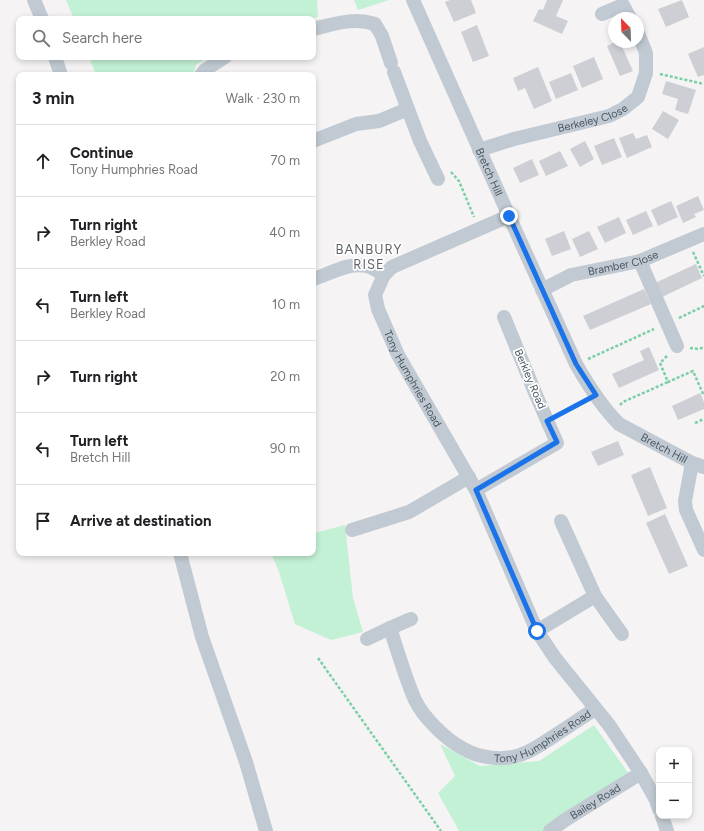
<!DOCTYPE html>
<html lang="en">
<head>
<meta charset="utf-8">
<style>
  :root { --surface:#fff; --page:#f2f2f2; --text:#202124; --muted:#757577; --line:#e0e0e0 }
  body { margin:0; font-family:Figtree,sans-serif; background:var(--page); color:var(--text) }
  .controls { position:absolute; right:12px; bottom:12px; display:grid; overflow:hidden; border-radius:8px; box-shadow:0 2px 6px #0003 }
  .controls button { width:36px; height:36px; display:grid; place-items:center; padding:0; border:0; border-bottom:1px solid var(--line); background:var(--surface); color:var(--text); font:20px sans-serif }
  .compass { position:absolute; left:608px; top:12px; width:36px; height:36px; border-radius:50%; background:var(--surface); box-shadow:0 2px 6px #0003; rotate:337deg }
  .stop { position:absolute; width:12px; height:12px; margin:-9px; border:3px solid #1a73e8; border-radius:50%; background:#fff }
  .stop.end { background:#1a73e8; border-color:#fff; box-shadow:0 1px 4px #0008 }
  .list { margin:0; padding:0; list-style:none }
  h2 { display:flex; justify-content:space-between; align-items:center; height:52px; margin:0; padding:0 16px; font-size:17px }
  h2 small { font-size:13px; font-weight:400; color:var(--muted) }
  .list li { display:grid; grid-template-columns:26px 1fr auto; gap:12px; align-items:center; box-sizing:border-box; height:72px; padding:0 16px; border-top:1px solid var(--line) }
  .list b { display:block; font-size:15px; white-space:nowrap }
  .list p { margin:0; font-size:13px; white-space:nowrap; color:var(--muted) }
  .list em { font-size:13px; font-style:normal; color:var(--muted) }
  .icon { flex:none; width:22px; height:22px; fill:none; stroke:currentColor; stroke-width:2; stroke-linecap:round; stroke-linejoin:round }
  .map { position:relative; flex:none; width:704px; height:831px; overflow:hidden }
  .search { position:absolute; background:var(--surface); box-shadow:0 2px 6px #0003; left:16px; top:16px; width:300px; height:44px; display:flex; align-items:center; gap:10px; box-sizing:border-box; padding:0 14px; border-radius:8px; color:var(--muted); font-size:15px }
  .panel { position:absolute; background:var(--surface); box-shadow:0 2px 6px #0003; left:16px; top:72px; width:300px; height:484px; border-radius:8px }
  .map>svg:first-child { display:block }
</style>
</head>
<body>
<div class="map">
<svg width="704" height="831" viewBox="0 0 704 831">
  <rect width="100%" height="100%" fill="#f5f3f3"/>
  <!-- green -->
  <path fill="#c3f1d5" d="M 66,0 L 317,0 L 318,17 L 309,19 L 74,19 Z
    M 354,0 L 389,0 L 358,10 Z
    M 89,57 L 208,57 L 196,65 L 193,75 L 96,75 Z
    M 345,525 L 353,598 L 363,632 L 331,640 L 295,624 L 279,572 L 271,553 L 313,553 L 313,530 L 315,533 Z
    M 594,725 L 629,774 L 545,831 L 459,831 L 438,793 L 455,776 L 440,744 L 480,766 L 539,761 Z"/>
  <!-- building -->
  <path fill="#cdcfd5" d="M 450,0 L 471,0 L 476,13 L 454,22 L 445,2 Z
    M 547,0 L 563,0 L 556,16 L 568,21 L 562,34 L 533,21 L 539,9 L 543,10 Z
    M 682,0 L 689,17 L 666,27 L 658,9 Z
    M 477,25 L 489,56 L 473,62 L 461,32 Z
    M 615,42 L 620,42 L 633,71 L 620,76 L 607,46 Z
    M 704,47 L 704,75 L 698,77 L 688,54 Z
    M 594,57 L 603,79 L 582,88 L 573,66 Z
    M 538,67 L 552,101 L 534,109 L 525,88 L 518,91 L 513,78 Z
    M 571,73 L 578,90 L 556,99 L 549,82 Z
    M 666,81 L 696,90 L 688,114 L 675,110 L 678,99 L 662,94 Z
    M 663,111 L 679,120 L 668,139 L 652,129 Z
    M 633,133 L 636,139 L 647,135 L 652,147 L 627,158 L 619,138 Z
    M 614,138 L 622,157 L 602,165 L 594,146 Z
    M 585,141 L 594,159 L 580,167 L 570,149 Z
    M 560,151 L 568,166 L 546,176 L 539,161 Z
    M 532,159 L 539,175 L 520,183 L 513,168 Z
    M 698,196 L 704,210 L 694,214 L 696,217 L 683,223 L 676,206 Z
    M 671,201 L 678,217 L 658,226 L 651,210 Z
    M 646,211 L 653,226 L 633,235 L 626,220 Z
    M 619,217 L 626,233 L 605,243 L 597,227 Z
    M 564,231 L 571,249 L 552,256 L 545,239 Z
    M 589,231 L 598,249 L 580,257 L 572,239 Z
    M 696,264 L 702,278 L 662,297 L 655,283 Z
    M 644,289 L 651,304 L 590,330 L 583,316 Z
    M 649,347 L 659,370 L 619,388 L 612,374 L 644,360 L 640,351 Z
    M 700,393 L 704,402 L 704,409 L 678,420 L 672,406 Z
    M 618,441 L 624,455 L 598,466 L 591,452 Z
    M 650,467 L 667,508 L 648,516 L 631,475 Z
    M 665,514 L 688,566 L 669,574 L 646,523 Z"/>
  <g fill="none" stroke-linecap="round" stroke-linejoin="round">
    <!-- path -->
    <path stroke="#7ad0a6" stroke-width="2.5" stroke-dasharray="3 2" stroke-linecap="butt" d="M 660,74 L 704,84
      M 451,172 L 459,181 L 474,217
      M 693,252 L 704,276
      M 679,318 L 704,306
      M 690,348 L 699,349 L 704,347
      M 667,356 L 660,363 L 668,382 L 693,371 L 704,396
      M 588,359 L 654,329
      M 620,405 L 623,402 L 668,382
      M 559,415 L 583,402
      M 695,423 L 704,419
      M 318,658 L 441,831"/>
    <!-- minor -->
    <g stroke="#c1cad2" stroke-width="14">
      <path d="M 34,0 L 42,19"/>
      <path id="s1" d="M 413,0 L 509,216 L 576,364 C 588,385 602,407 619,424 L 692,463 L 704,467"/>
      <path d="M 602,14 L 623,5 L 630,18"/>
      <path d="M 313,29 C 335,24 353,17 375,24 L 382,36 L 391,63"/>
      <path d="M 55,57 L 61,75"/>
      <path d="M 394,72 L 420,141 L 438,179"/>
      <path d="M 201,75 L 205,70 L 225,57"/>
      <path d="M 313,141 L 356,124 L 379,121 L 408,109"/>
      <path id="s2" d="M 479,150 L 514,139 L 609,116 L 623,109 L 638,97 L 646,73 L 646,53 L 638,33"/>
      <path d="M 640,261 L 677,346"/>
      <path id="s3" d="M 384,275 L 375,295 L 378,309 L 398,355 L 476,490 L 537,631 L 555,658 L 609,725 L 641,773 L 656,800 L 659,809"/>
      <path d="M 313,279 C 331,274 347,262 367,266 C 373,267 378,272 384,275 L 392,267 L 509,216"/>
      <path id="s4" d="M 542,290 L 571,275 L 640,261 L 704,234"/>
      <path d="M 692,463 L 685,501 L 686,510 L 704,550"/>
      <path d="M 476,490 L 557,443 L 536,395 L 504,317"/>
      <path d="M 561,521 L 595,596"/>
      <path d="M 352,530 L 409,512 L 469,477"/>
      <path d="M 180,553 L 202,637 L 246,762 L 266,831"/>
      <path id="s5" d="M 411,619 L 390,628 C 398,652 405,677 415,700 C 423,717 447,741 464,749 C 479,758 503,761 520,755 C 533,751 543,743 554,736 C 568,727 581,718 595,709"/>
      <path d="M 537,631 L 595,596 L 622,634"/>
      <path d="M 367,639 L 390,628"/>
      <path d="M 662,816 L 667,831"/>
      <path id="s6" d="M 550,831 L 565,820 L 641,773"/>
    </g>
  </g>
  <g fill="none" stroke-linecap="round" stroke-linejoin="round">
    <!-- route -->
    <path stroke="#1a73e8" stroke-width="5" d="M 509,216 L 576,364 L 596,395 L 547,421 L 557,442 L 476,490 L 537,631"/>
  </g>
  <g text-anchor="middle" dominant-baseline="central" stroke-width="3.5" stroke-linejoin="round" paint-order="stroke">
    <!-- street labels -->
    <g font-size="11" fill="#4a5661" stroke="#fff">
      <text stroke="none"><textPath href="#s2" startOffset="118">Berkeley Close</textPath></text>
      <text stroke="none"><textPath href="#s1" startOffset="188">Bretch Hill</textPath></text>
      <text stroke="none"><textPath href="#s4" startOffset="86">Bramber Close</textPath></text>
      <text stroke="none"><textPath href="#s3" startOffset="114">Tony Humphries Road</textPath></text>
      <text transform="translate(530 379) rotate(67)">Berkley Road</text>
      <text stroke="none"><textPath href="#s1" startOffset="524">Bretch Hill</textPath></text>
      <text stroke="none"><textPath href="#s5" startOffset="255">Tony Humphries Road</textPath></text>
      <text stroke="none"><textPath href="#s6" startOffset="54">Bailey Road</textPath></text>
    </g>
    <!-- quarter labels -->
    <g font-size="13" letter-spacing="1" fill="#5f6368" stroke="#fff">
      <text x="369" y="249">BANBURY<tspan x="369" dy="15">RISE</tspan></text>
    </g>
  </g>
</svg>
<div class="controls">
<button>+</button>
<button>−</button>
</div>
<svg class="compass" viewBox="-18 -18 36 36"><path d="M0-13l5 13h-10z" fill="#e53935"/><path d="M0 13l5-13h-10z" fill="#757577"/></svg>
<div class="stop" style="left:537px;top:631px"></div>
<div class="stop end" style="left:509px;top:216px"></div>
<div class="search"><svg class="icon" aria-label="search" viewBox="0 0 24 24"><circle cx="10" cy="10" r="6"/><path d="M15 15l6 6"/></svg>Search here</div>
<section class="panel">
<h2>3 min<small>Walk · 230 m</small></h2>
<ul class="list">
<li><svg class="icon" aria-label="ahead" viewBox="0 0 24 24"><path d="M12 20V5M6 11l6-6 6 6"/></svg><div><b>Continue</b><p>Tony Humphries Road</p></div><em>70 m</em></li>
<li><svg class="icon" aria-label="right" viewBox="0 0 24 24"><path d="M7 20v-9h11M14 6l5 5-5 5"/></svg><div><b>Turn right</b><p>Berkley Road</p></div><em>40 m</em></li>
<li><svg class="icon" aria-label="left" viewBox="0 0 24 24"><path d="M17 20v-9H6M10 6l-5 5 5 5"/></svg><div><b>Turn left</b><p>Berkley Road</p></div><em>10 m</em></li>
<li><svg class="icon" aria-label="right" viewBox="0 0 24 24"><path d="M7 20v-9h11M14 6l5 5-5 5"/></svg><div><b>Turn right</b></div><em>20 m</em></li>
<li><svg class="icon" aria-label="left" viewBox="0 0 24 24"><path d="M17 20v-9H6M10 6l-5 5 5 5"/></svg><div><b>Turn left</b><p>Bretch Hill</p></div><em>90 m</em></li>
<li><svg class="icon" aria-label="arrive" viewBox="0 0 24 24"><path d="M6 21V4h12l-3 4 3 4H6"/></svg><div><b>Arrive at destination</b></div></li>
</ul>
</section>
</div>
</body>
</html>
